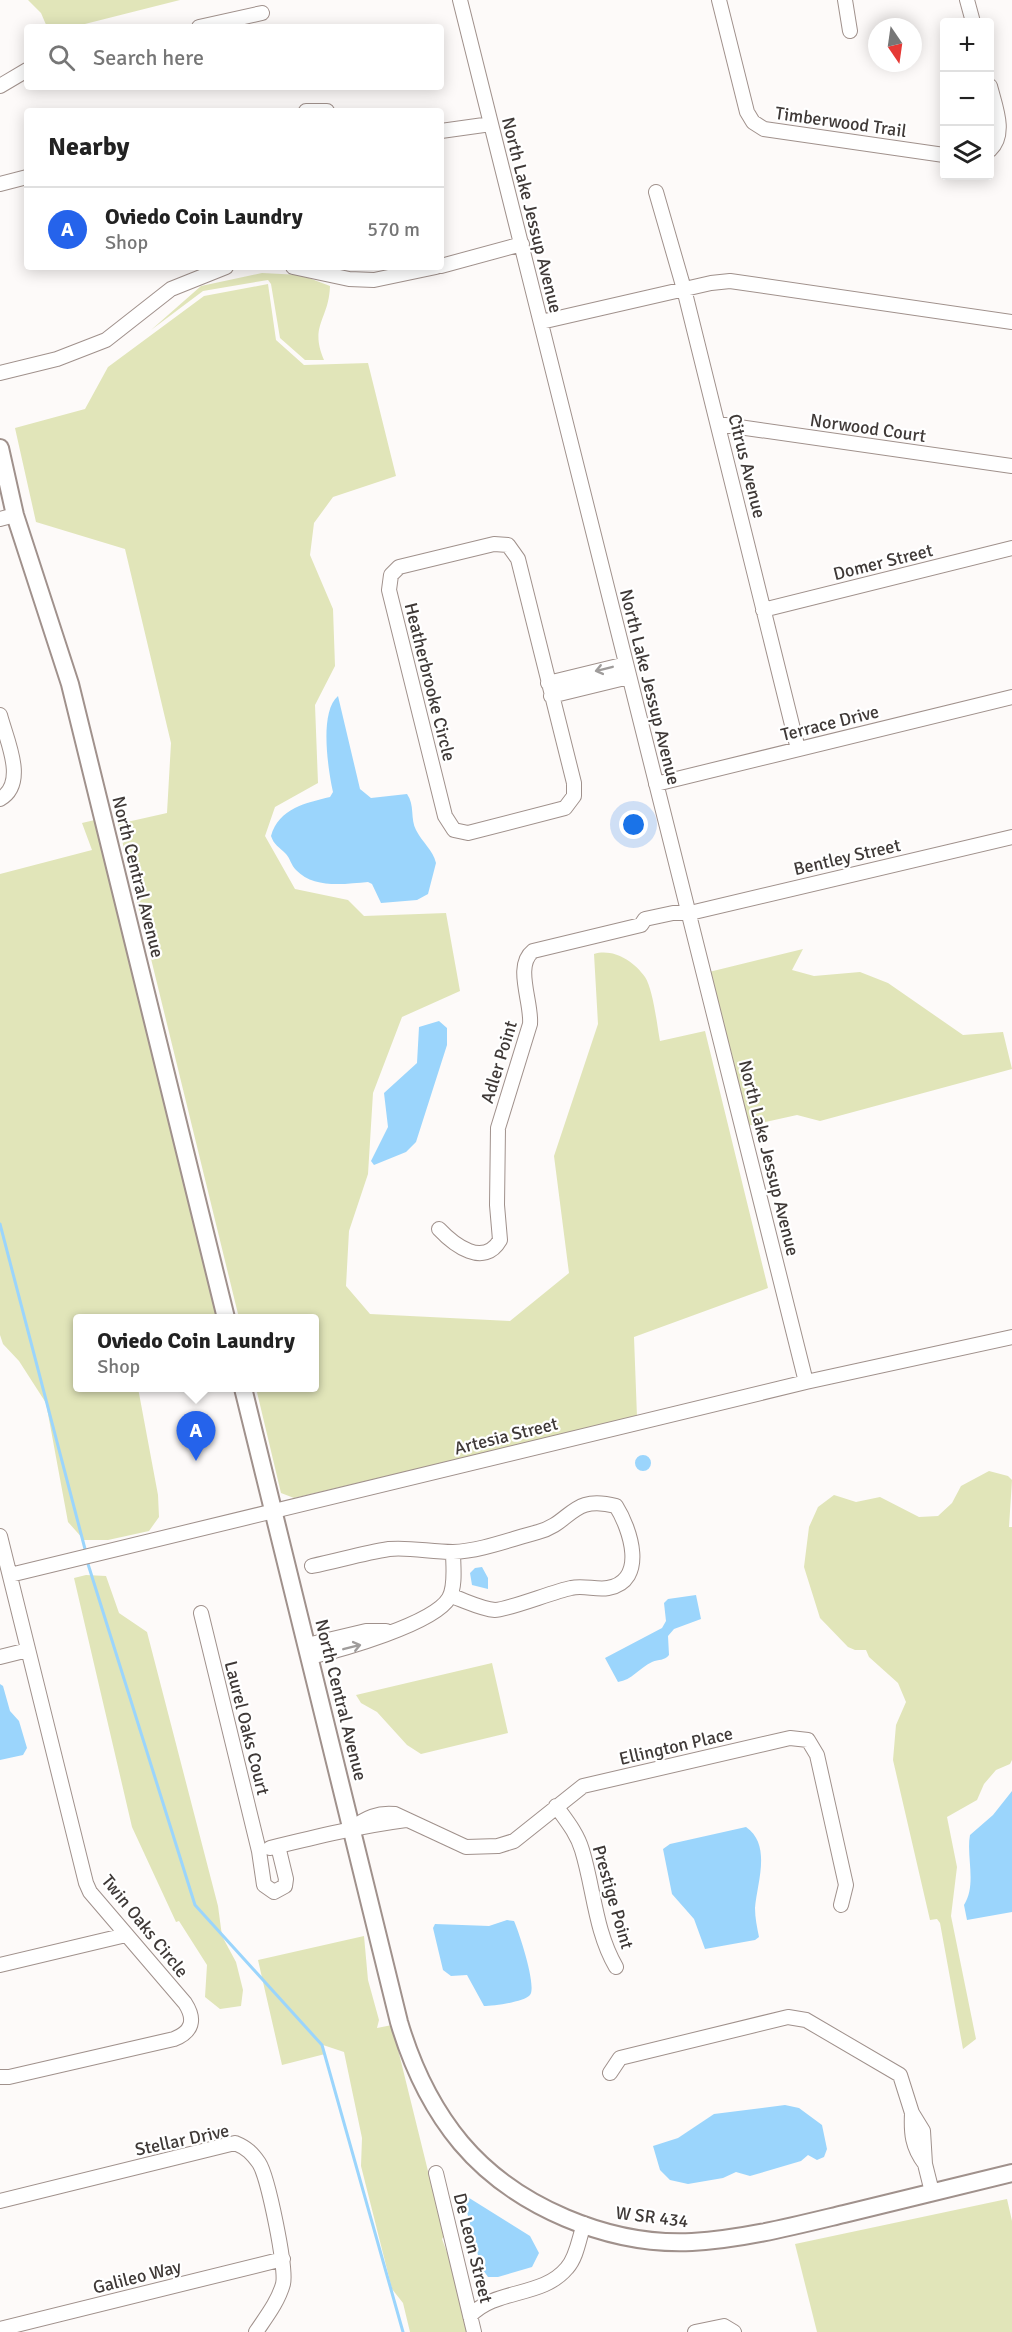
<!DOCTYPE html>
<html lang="en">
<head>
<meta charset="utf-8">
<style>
  :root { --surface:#fff; --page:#f6f6f6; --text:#222; --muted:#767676; --line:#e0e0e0; --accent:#2563eb }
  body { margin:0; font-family:Signika,sans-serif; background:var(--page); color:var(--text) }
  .controls { position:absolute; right:18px; top:18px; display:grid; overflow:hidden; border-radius:6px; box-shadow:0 3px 15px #0003 }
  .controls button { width:54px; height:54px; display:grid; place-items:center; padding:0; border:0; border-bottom:2px solid var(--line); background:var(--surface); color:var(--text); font:30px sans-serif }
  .compass { position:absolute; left:868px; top:18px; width:54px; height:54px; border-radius:50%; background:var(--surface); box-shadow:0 3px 15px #0003; rotate:167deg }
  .you { position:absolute; left:634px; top:825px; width:21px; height:21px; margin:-15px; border:4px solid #fff; border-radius:50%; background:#1a73e8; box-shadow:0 0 0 9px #1a73e833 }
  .badge { display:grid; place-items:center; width:39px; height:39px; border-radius:50%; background:var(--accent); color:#fff; font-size:20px; font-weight:700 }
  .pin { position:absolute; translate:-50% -50px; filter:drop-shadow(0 2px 3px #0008) }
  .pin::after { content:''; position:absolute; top:32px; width:21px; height:18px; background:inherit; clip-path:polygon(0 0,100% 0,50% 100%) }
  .popup { position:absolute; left:73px; top:1314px; width:246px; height:78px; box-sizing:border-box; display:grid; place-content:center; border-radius:6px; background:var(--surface); filter:drop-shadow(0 2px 4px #0005); font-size:20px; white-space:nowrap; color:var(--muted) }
  .popup b { font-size:22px; color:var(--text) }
  .popup::after { content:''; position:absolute; left:50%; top:100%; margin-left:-12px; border:12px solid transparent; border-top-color:var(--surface) }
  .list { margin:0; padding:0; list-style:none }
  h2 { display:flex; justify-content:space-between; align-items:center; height:78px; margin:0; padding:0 24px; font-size:26px }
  h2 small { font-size:20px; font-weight:400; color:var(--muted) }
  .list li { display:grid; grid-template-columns:39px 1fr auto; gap:18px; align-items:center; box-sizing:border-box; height:84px; padding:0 24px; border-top:2px solid var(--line) }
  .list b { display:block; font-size:22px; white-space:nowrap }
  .list p { margin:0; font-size:20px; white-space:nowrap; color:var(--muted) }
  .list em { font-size:20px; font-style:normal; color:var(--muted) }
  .icon { flex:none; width:33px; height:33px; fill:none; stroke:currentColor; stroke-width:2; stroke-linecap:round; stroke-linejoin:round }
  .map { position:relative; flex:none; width:1012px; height:2332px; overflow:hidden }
  .search { position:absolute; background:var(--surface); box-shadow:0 3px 15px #0003; left:24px; top:24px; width:420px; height:66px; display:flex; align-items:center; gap:15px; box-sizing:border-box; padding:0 21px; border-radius:6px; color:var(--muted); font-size:22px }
  .panel { position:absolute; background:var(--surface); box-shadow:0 3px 15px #0003; left:24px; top:108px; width:420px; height:162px; border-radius:6px }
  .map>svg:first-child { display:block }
</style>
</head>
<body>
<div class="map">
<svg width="1012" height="2332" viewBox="0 0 1012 2332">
  <rect width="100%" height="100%" fill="#fdfaf9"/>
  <!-- green -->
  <path fill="#e1e5b9" d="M 28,0 L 180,0 L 73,27 L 47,27 L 41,13 Z
    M 262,273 L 301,275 L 330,286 C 329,320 309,325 324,360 L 305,360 L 280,338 L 271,284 L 268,280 L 203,291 L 151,330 L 201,286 Z
    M 268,284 L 276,340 L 304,365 L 368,363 L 396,476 L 333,497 L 314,523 L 310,555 L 333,609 L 335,666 L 315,705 L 318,783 L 275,807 L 265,836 L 295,889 L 348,900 L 364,916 L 446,913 L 460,991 L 402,1017 L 373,1093 L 368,1174 L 349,1231 L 346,1286 L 370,1314 L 510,1321 L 569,1273 L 554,1156 L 598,1024 L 594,954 C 613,948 634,961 645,977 C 653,989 657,1025 660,1041 L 705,1031 L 768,1288 L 634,1337 L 637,1417 L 294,1498 L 281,1493 L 256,1388 L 314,1388 L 314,1318 L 239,1318 L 118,824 L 167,813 L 171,743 L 125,549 L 36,522 L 15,428 L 85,409 L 108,367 L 204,296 Z
    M 99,819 L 222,1318 L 77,1318 L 77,1388 L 138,1388 L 158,1495 L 159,1517 L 149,1531 L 108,1540 L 84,1540 L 68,1522 L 46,1403 L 19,1361 L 3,1344 L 0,1335 L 0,874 L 92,850 L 82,823 Z
    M 803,949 L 792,970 L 814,976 L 860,972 L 888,983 L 963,1035 L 1003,1032 L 1012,1069 L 820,1121 L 797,1115 L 747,1126 L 709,972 Z
    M 989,1471 L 1008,1476 L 1012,1480 L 1009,1527 L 1012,1527 L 1012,1760 L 1010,1764 L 996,1770 L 984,1784 L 977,1800 L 947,1817 L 957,1867 L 951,1916 L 976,2039 L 963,2049 L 940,1923 L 937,1919 L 930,1920 L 893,1760 L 896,1725 L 906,1702 L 898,1683 L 869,1657 L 866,1650 L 855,1650 L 848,1647 L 820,1618 L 804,1567 L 809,1527 L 818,1507 L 834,1495 L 856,1502 L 880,1497 L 919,1517 L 938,1516 L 952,1503 L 961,1486 Z
    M 86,1575 L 106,1576 L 119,1613 L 147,1632 L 218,1906 L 222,1936 L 236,1962 L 243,1990 L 241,2006 L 220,2009 L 205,1997 L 207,1965 L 179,1921 L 176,1922 L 132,1827 L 74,1578 Z
    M 492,1663 L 508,1733 L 421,1754 L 407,1745 L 377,1712 L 361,1703 L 356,1695 Z
    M 364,1936 L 368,1980 L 379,2020 L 377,2028 L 392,2025 L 444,2236 L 442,2239 L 456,2276 L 470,2332 L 410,2332 L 403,2303 L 392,2289 L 361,2166 L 362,2138 L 344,2052 L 323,2045 L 325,2054 L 282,2065 L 258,1960 Z
    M 1007,2199 L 1012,2221 L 1012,2332 L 817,2332 L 795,2244 Z"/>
  <!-- water -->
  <path fill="#9bd5fc" d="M 338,696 L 360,789 L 371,798 L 407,794 C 415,805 410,819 416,830 C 422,842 433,850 436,863 L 428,894 L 417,900 L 381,903 L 372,884 L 368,882 C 344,884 314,889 296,870 C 291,865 290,858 286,854 C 279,847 274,845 271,836 C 279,808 306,803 330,797 L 333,792 C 328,769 319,712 338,696 Z
    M 439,1021 L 447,1028 L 447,1045 L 416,1142 L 406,1152 L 374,1165 L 371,1161 L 388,1127 L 384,1093 L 417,1063 L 419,1027 Z
    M635 1463a8 8 0 1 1 16 0a8 8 0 1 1-16 0Z
    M 482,1567 L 488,1578 L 488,1589 L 472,1585 L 470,1573 L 475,1568 Z
    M 696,1595 L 701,1619 L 674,1629 L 668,1636 L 669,1655 C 664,1661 659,1659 652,1662 C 639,1668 632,1680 618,1682 L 605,1658 L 662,1628 L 666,1621 L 664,1603 L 668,1599 Z
    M 0,1684 L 3,1686 L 10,1711 L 19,1721 L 27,1748 L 23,1755 L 0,1760 Z
    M 1012,1791 L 1012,1912 L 967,1920 L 964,1905 C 977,1885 966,1856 970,1835 L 993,1815 Z
    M 746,1827 C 772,1845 757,1883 755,1908 C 755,1918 757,1927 759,1937 L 755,1940 L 705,1949 L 694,1919 L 672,1894 L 663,1849 L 670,1844 Z
    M 507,1920 L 514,1921 C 519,1932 537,1986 530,1995 C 524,2002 493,2006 484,2006 L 467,1975 L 451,1976 L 443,1970 L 433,1928 L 435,1924 L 489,1926 Z
    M 785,2105 L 799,2108 L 822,2125 L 827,2149 L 824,2157 L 817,2160 L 808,2155 L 801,2161 L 750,2176 L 736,2172 L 723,2178 L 688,2184 L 670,2180 L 660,2170 L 653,2146 L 678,2138 L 714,2114 Z
    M 466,2196 L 530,2236 L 539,2253 L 532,2267 L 498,2277 L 488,2277 L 481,2267 L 465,2204 Z"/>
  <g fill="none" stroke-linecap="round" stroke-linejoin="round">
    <!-- stream -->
    <path stroke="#9bd5fc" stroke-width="3" d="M 0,1224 L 85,1549
      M 88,1564 L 195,1905 L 322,2045 L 403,2332"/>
    <!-- minor casing -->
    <g stroke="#a0918c" stroke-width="16">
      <path id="minor" d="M 460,0 L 806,1382
        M 719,0 L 747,112 L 753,122 L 764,129 L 944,155
        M 845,0 L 850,31
        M 967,0 L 973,22
        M 199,27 L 262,13
        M 0,86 L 27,70
        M 990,86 C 995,106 1007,134 990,150
        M 306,111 L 327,111
        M 441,131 L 491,124
        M 0,184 L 27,177
        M 656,192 L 684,289 L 798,749
        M 441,266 L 522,244
        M 293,267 L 349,279 L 374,280 L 436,267
        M 541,322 L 711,283 L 730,281 L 1012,322
        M 0,373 L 57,359 L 106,340 L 171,289 L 226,267
        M 718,424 L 1012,466
        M 0,519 L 15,515
        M 494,544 L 508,545 L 518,559 L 574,783 L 574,796 L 565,808 L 468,833 L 454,830 L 445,816 L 389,590 L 391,575 L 399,567 Z
        M 763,610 L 1012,548
        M 548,683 L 626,664
        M 551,696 L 629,677
        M 0,715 C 6,739 28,783 0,799
        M 656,784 L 1012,697
        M 439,1229 C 454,1245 484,1268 500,1240 L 497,1205 L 498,1128 L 530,1024 C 532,1002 514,966 533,951 L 641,925 L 645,919 L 673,913 L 690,913 L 1012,837
        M 0,1536 L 86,1883 L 90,1892 L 185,2003 C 196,2020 192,2032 174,2039 L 9,2077 L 0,2077
        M 312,1566 C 337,1561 363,1553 389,1549 C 410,1547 431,1552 453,1552 C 481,1551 511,1539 538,1532 C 572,1523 571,1494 616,1506 C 630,1528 648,1581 608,1588 C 596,1590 583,1585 571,1588 C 555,1591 507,1610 495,1610 C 481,1609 464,1600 451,1596
        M 10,1575 L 806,1382 L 1012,1337
        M 201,1613 L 259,1851 L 264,1885 L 274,1892 L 285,1886 L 286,1879 L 278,1846
        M 307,1645 L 366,1631 L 386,1631
        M 0,1657 L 28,1650
        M 310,1657 C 340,1650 434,1624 449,1598 C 456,1586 453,1565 453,1552
        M 556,1806 C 566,1820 577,1833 582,1850 C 594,1889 595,1931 616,1967
        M 352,1828 C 366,1818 378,1812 395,1814 L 466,1847 L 498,1846 L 514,1841 L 583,1786 L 790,1738 L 808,1740 L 817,1755 L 846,1885 L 841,1905
        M 270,1848 C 315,1837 360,1826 406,1820
        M 0,1965 L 126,1935
        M 610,2073 L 620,2058 L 788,2017 L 806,2020 L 900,2075 L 912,2113 L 923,2131 L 925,2164 L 932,2192
        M 912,2113 C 911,2133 912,2147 925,2164
        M 436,2173 L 474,2332
        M 0,2201 L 235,2143 C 247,2148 252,2153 259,2163 C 268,2177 287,2269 283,2284 C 278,2302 266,2317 256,2332
        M 470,2316 C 496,2288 542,2298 567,2268 C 577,2257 579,2238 584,2224
        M 0,2329 L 283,2259
        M 695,2332 L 724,2326 L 734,2332"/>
    </g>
    <!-- major casing -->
    <g stroke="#a0918c" stroke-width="20">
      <path id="major" d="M 0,448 L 15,515 L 70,684 L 226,1318
        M 243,1388 L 399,2022 C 412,2066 431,2107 461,2143 C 515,2207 609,2246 692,2242 C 744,2239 794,2226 844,2214 C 900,2200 956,2187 1012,2173"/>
    </g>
    <!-- minor -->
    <use href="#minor" stroke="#fff" stroke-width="14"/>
    <!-- major -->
    <use href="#major" stroke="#fff" stroke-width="16"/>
  </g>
  <!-- one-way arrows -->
  <defs><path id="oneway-shaft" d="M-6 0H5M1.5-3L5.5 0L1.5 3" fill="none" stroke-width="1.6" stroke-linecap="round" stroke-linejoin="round" transform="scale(1.5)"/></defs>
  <g stroke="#9f9c9b">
    <use href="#oneway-shaft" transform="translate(604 669) rotate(166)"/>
    <use href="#oneway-shaft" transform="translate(352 1647) rotate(-14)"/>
  </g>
  <g text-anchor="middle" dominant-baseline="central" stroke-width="4.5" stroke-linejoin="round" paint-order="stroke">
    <!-- street labels -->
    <g font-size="18" fill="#3f3937" stroke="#fff">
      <text transform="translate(841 122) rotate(8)">Timberwood Trail</text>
      <text transform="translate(532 215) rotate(76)">North Lake Jessup Avenue</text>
      <text transform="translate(868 428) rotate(8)">Norwood Court</text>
      <text transform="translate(747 466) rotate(76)">Citrus Avenue</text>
      <text transform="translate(883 562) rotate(-14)">Domer Street</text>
      <text transform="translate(430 682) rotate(76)">Heatherbrooke Circle</text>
      <text transform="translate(650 687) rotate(76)">North Lake Jessup Avenue</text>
      <text transform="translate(830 723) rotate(-14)">Terrace Drive</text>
      <text transform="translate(847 857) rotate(-13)">Bentley Street</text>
      <text transform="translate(138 877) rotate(76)">North Central Avenue</text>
      <text transform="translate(499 1062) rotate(-73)">Adler Point</text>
      <text transform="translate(769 1158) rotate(76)">North Lake Jessup Avenue</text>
      <text transform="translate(506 1436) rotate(-14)">Artesia Street</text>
      <text transform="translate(341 1700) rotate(76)">North Central Avenue</text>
      <text transform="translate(247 1728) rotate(76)">Laurel Oaks Court</text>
      <text transform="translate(676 1746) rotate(-13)">Ellington Place</text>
      <text transform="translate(613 1897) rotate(74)">Prestige Point</text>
      <text transform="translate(145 1926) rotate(51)">Twin Oaks Circle</text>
      <text transform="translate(182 2140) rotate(-12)">Stellar Drive</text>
      <text transform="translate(652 2217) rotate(7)">W SR 434</text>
      <text transform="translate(473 2248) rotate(76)">De Leon Street</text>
      <text transform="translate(137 2277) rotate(-14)">Galileo Way</text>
    </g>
  </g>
</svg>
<div class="controls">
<button>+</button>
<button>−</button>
<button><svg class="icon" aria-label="layers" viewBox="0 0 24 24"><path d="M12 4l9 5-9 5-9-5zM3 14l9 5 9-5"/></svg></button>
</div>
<svg class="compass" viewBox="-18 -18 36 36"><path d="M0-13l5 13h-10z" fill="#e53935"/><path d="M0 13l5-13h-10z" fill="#767676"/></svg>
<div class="you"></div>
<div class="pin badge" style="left:196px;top:1461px">A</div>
<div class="popup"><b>Oviedo Coin Laundry</b>Shop</div>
<div class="search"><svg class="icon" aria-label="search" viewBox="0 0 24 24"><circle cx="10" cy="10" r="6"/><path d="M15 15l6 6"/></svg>Search here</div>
<section class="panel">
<h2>Nearby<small></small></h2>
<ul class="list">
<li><span class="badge">A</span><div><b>Oviedo Coin Laundry</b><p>Shop</p></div><em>570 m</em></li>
</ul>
</section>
</div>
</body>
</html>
